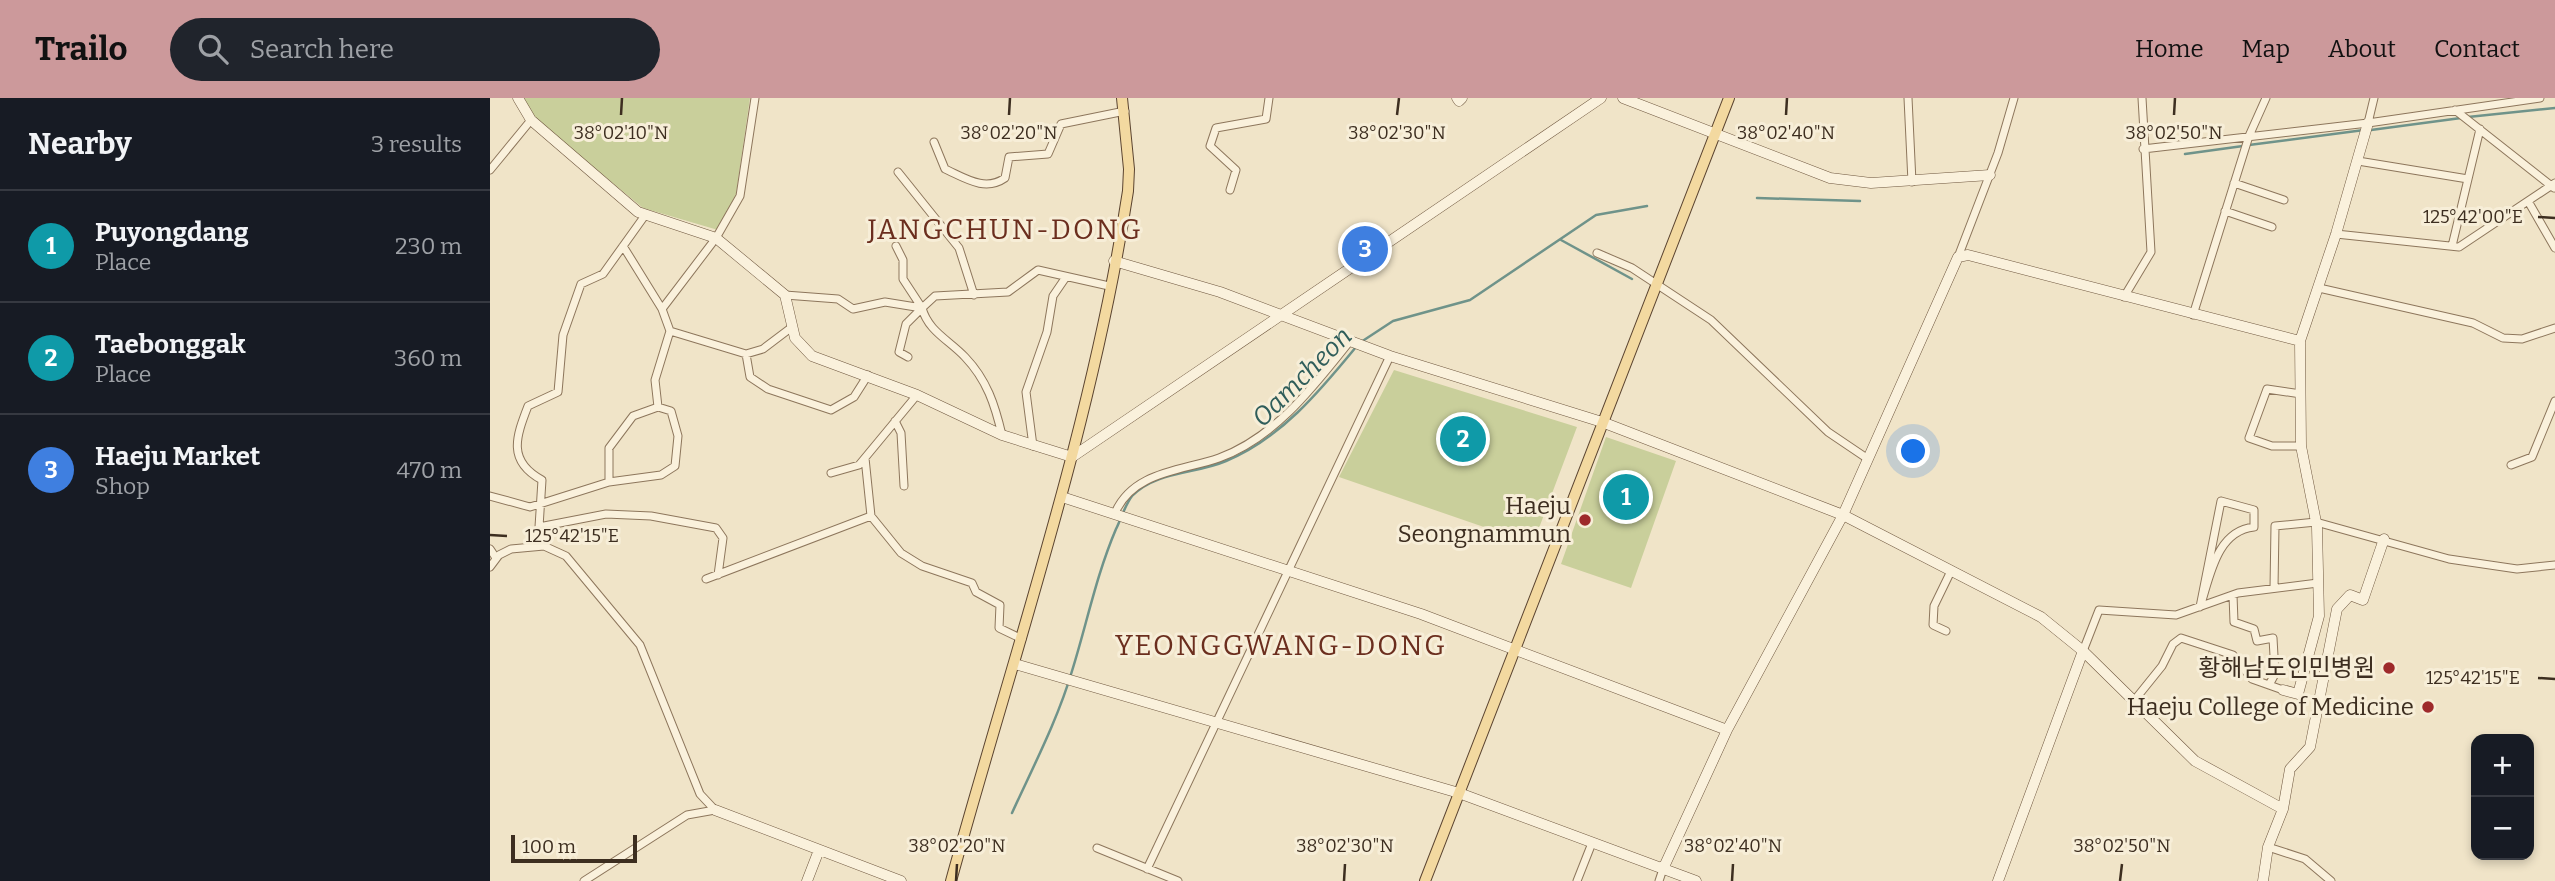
<!DOCTYPE html>
<html lang="en">
<head>
<meta charset="utf-8">
<style>
  :root { --surface:#171b24; --page:#20242c; --text:#f1f3f6; --muted:#9ea1a6; --line:#363941; --accent:#cc999b }
  body { margin:0; font-family:Bitter,"Noto Sans KR",serif; background:var(--page); color:var(--text) }
  .controls { position:absolute; right:21px; bottom:21px; display:grid; overflow:hidden; border-radius:14px; box-shadow:0 4px 10px #0003 }
  .controls button { width:63px; height:63px; display:grid; place-items:center; padding:0; border:0; border-bottom:2px solid var(--line); background:var(--surface); color:var(--text); font:35px sans-serif }
  .scale { position:absolute; left:21px; bottom:18px; width:126px; box-sizing:border-box; padding-left:7px; border:4px solid #3d2e20; border-top:0; font-size:19px; line-height:24px; white-space:nowrap; color:#3d2e20; -webkit-text-stroke:5px #f7eed8; paint-order:stroke }
  .you { position:absolute; left:1424px; top:354px; width:24px; height:24px; margin:-18px; border:5px solid #fff; border-radius:50%; background:#1a73e8; box-shadow:0 0 0 10px #1a73e833 }
  .badge { display:grid; place-items:center; width:46px; height:46px; border-radius:50%; background:var(--accent); color:#fff; font-size:23px; font-weight:700 }
  .pin { position:absolute; translate:-50% -50%; border:4px solid #fff; box-shadow:0 2px 7px #0006 }
  .list { margin:0; padding:0; list-style:none }
  h2 { display:flex; justify-content:space-between; align-items:center; height:91px; margin:0; padding:0 28px; font-size:30px }
  h2 small { font-size:23px; font-weight:400; color:var(--muted) }
  .list li { display:grid; grid-template-columns:46px 1fr auto; gap:21px; align-items:center; box-sizing:border-box; height:112px; padding:0 28px; border-top:2px solid var(--line) }
  .list b { display:block; font-size:26px; white-space:nowrap }
  .list p { margin:0; font-size:23px; white-space:nowrap; color:var(--muted) }
  .list em { font-size:23px; font-style:normal; color:var(--muted) }
  .icon { flex:none; width:38px; height:38px; fill:none; stroke:currentColor; stroke-width:2; stroke-linecap:round; stroke-linejoin:round }
  .map { position:relative; flex:none; width:2065px; height:783px; overflow:hidden }
  header { display:flex; align-items:center; gap:42px; box-sizing:border-box; height:98px; padding:0 35px; background:var(--accent); color:#111 }
  header strong { font-size:33px }
  nav { display:flex; gap:38px; margin-inline-start:auto; font-size:24px }
  .search { width:490px; height:63px; background:var(--page); display:flex; align-items:center; gap:18px; box-sizing:border-box; padding:0 24px; border-radius:38px; color:var(--muted); font-size:26px }
  main { display:flex }
  aside { flex:1; background:var(--surface) }
  .map>svg:first-child { display:block }
</style>
</head>
<body>
<header>
<strong>Trailo</strong>
<div class="search"><svg class="icon" aria-label="search" viewBox="0 0 24 24"><circle cx="10" cy="10" r="6"/><path d="M15 15l6 6"/></svg>Search here</div>
<nav><a>Home</a><a>Map</a><a>About</a><a>Contact</a></nav>
</header>
<main>
<aside>
<h2>Nearby<small>3 results</small></h2>
<ul class="list">
<li><span class="badge" style="background:#0f9aa8">1</span><div><b>Puyongdang</b><p>Place</p></div><em>230 m</em></li>
<li><span class="badge" style="background:#0f9aa8">2</span><div><b>Taebonggak</b><p>Place</p></div><em>360 m</em></li>
<li><span class="badge" style="background:#3f7fe0">3</span><div><b>Haeju Market</b><p>Shop</p></div><em>470 m</em></li>
</ul>
</aside>
<div class="map">
<svg width="2065" height="783" viewBox="0 0 2065 783">
  <rect width="100%" height="100%" fill="#f0e4c8"/>
  <!-- green -->
  <path fill="#c9cf9b" d="M 34,0 L 260,0 L 246,96 L 228,132 L 153,110 L 45,21 Z
    M 904,272 L 1087,329 L 1043,446 L 849,379 Z
    M 1116,339 L 1186,363 L 1141,490 L 1071,466 Z"/>
  <g fill="none" stroke-linecap="round" stroke-linejoin="round">
    <!-- stream -->
    <path stroke="#6f938a" stroke-width="2.5" d="M 1978,19 L 2065,10
      M 1881,32 L 1971,20
      M 1759,47 L 1874,32
      M 1695,56 L 1753,48
      M 1267,100 L 1370,103
      M 1071,142 L 1142,181
      M 871,244 L 903,223 L 980,202 L 1106,117 L 1157,108
      M 522,715 C 543,669 568,621 582,573 C 597,525 606,478 626,431 C 631,421 635,407 642,398 C 666,373 706,376 736,363 C 790,341 830,293 866,249"/>
    <!-- street casing -->
    <g stroke="#8d765c" stroke-width="9">
      <path id="street" d="M 265,0 L 250,98 L 226,140 L 172,211 L 180,233 L 256,256 L 273,251 L 302,229
        M 1418,0 L 1422,84
        M 1965,12 L 2064,90
        M 1878,25 L 1884,0
        M 444,44 L 455,71 C 475,80 495,94 515,80 L 519,59 L 558,56 L 571,26 L 635,13
        M 1653,51 L 1878,25 L 2050,0
        M 1868,63 L 1978,81
        M 0,72 L 41,22
        M 408,74 L 469,150 L 484,197
        M 1744,85 L 1794,102
        M 740,92 L 746,72 L 720,48 L 726,30 L 776,21 L 779,0
        M 2038,103 L 2065,150
        M 1735,113 L 1782,129
        M 156,116 L 113,176 L 91,186 L 73,237 L 68,294 L 38,308 C 26,339 17,363 52,382 L 49,429 L 116,416 L 161,418 L 226,430 L 233,440 L 228,477
        M 1846,136 L 1969,149 L 2065,85
        M 133,148 L 172,211
        M 1962,148 L 1990,31
        M 1107,155 L 1142,170 L 1221,222 L 1338,334 L 1378,361
        M 1468,159 L 1508,55 L 1524,0
        M 1829,190 L 1983,225 L 2013,240 L 2032,241 L 2065,230
        M 295,197 L 348,201 L 363,211 L 395,204 L 432,210 L 413,181 L 413,162 L 406,148
        M 1634,199 L 1661,154 L 1652,0
        M 1703,217 L 1759,38 L 1776,0
        M 256,256 L 260,279 L 278,291 L 341,312 L 364,299 L 378,277
        M 418,259 L 409,254 L 416,226 L 432,210
        M 168,309 L 181,313 L 188,338 L 185,368 L 171,377 L 119,384 L 119,350 L 143,318 L 168,309 L 165,282 L 180,233
        M 405,323 L 411,335 L 414,388
        M 512,337 C 505,307 497,282 475,259 C 459,242 438,233 432,210 L 445,198 L 518,194 L 548,172 L 619,188
        M 543,348 L 536,294 L 557,234 L 563,198 L 576,179
        M 1811,348 L 1782,348 L 1759,340 L 1777,291 L 1811,296
        M 375,360 L 381,418
        M 2021,367 L 2042,359 L 2065,303
        M 341,375 L 369,367 L 427,297
        M 0,398 L 40,409 L 119,384
        M 1731,403 L 1764,412 L 1764,429 C 1726,433 1720,479 1710,509 Z
        M 625,415 C 643,373 692,373 729,360 C 786,339 824,288 860,243
        M 0,451 L 6,460
        M 0,469 L 9,457 L 21,451 L 54,448 L 76,458 L 150,547 L 210,696 L 225,712
        M 216,481 L 381,418 L 411,455 L 432,468 L 482,485 L 486,494 L 510,507 L 509,530 L 532,541
        M 1784,490 L 1785,428 L 1826,424 L 1959,461 L 2027,471 L 2065,467
        M 1743,497 L 1744,524 L 1764,531 L 1767,543 L 1783,540 L 1785,576 L 1779,587
        M 1456,533 L 1443,527 L 1444,508 L 1461,473
        M 1593,553 L 1609,512 L 1686,517 L 1748,495 L 1828,485
        M 1643,604 L 1672,568 L 1683,546 L 1691,540 L 1743,557 L 1762,581 L 1793,592
        M 1778,749 L 1815,761 L 1841,783
        M 607,750 L 688,783
        M 657,771 L 900,258
        M 94,783 L 197,717 L 225,712
        M 1087,783 L 1102,745
        M 1169,783 L 1173,771"/>
    </g>
    <!-- secondary casing -->
    <g stroke="#6f573f" stroke-width="11">
      <path id="secondary" d="M 28,0 L 41,22 L 148,114 L 226,140 L 295,197 L 305,240 L 322,258 L 427,297 L 512,337 L 582,359 L 1111,0
        M 967,0 L 969,3 L 972,0
        M 1133,0 L 1340,80 L 1381,85 L 1500,77
        M 624,163 L 730,194 L 900,258 L 1112,324 L 1353,417 L 1551,519 L 1593,553 L 1705,663 L 1793,711
        M 572,399 L 931,516 L 1237,632
        M 525,566 L 969,695 L 1206,783
        M 1793,592 L 1808,596 L 1829,518 L 1827,429 L 1811,348 L 1810,243 L 1846,136 L 1878,25
        M 225,712 L 411,783
        M 1173,771 L 1237,632 L 1353,417 L 1468,159 L 1478,157 L 1810,243
        M 317,783 L 329,752
        M 1508,783 L 1593,553
        M 1773,783 L 1778,749 L 1793,711 L 1800,671 L 1820,649 L 1847,511 L 1860,497 L 1873,502 L 1894,441"/>
    </g>
    <!-- primary casing -->
    <g stroke="#5b4430" stroke-width="12">
      <path id="primary" d="M 461,783 C 524,554 602,328 638,93 L 639,71 L 632,0
        M 935,783 L 1239,0"/>
    </g>
    <!-- street -->
    <use href="#street" stroke="#faf1dc" stroke-width="7"/>
    <!-- secondary -->
    <use href="#secondary" stroke="#faf1dc" stroke-width="10"/>
    <!-- primary -->
    <use href="#primary" stroke="#f3d9a0" stroke-width="10"/>
  </g>
  <!-- ticks -->
  <path fill="none" stroke="#3d2e20" stroke-width="2.5" d="M 131,17 L 132,0M 519,17 L 520,0M 907,17 L 909,0M 1296,17 L 1297,0M 1684,17 L 1685,0M 2048,119 L 2065,120M 0,437 L 17,438M 2048,580 L 2065,581M 466,783 L 467,766M 854,783 L 855,766M 1242,783 L 1243,766M 1630,783 L 1632,766"/>
  <!-- markers -->
  <g fill="#9e2a2b" stroke="#f7eed8" stroke-width="2.5">
    <circle cx="1095" cy="422" r="7"/>
    <circle cx="1899" cy="570" r="7"/>
    <circle cx="1938" cy="609" r="7"/>
  </g>
  <g text-anchor="middle" dominant-baseline="central" stroke-width="6" stroke-linejoin="round" paint-order="stroke">
    <!-- poi labels -->
    <g font-size="24" fill="#3d2e20" stroke="#f7eed8" text-anchor="end">
      <text x="1081" y="408">Haeju<tspan x="1081" dy="28">Seongnammun</tspan></text>
      <text x="1885" y="570">황해남도인민병원</text>
      <text x="1924" y="609">Haeju College of Medicine</text>
    </g>
    <!-- water labels -->
    <g font-size="26" font-style="italic" fill="#2f5d5a" stroke="#f7eed8">
      <text transform="translate(812 279) rotate(-45)">Oamcheon</text>
    </g>
    <!-- quarter labels -->
    <g font-size="28" letter-spacing="2" fill="#6b2e1e" stroke="#f7eed8">
      <text x="515" y="131">JANGCHUN-DONG</text>
      <text x="791" y="547">YEONGGWANG-DONG</text>
    </g>
  </g>
  <g font-size="18" text-anchor="middle" fill="#3d2e20" stroke="#f7eed8" stroke-width="6" stroke-linejoin="round" paint-order="stroke">
    <text x="131" y="41">38°02'10"N</text>
    <text x="519" y="41">38°02'20"N</text>
    <text x="907" y="41">38°02'30"N</text>
    <text x="1296" y="41">38°02'40"N</text>
    <text x="1684" y="41">38°02'50"N</text>
    <text x="1983" y="125">125°42'00"E</text>
    <text x="82" y="444">125°42'15"E</text>
    <text x="1983" y="586">125°42'15"E</text>
    <text x="467" y="754">38°02'20"N</text>
    <text x="855" y="754">38°02'30"N</text>
    <text x="1243" y="754">38°02'40"N</text>
    <text x="1632" y="754">38°02'50"N</text>
  </g>
</svg>
<div class="controls">
<button>+</button>
<button>−</button>
</div>
<div class="scale">100 m</div>
<div class="you"></div>
<div class="pin badge" style="left:1136px;top:399px;background:#0f9aa8">1</div>
<div class="pin badge" style="left:973px;top:341px;background:#0f9aa8">2</div>
<div class="pin badge" style="left:875px;top:151px;background:#3f7fe0">3</div>
</div>
</main>
</body>
</html>
